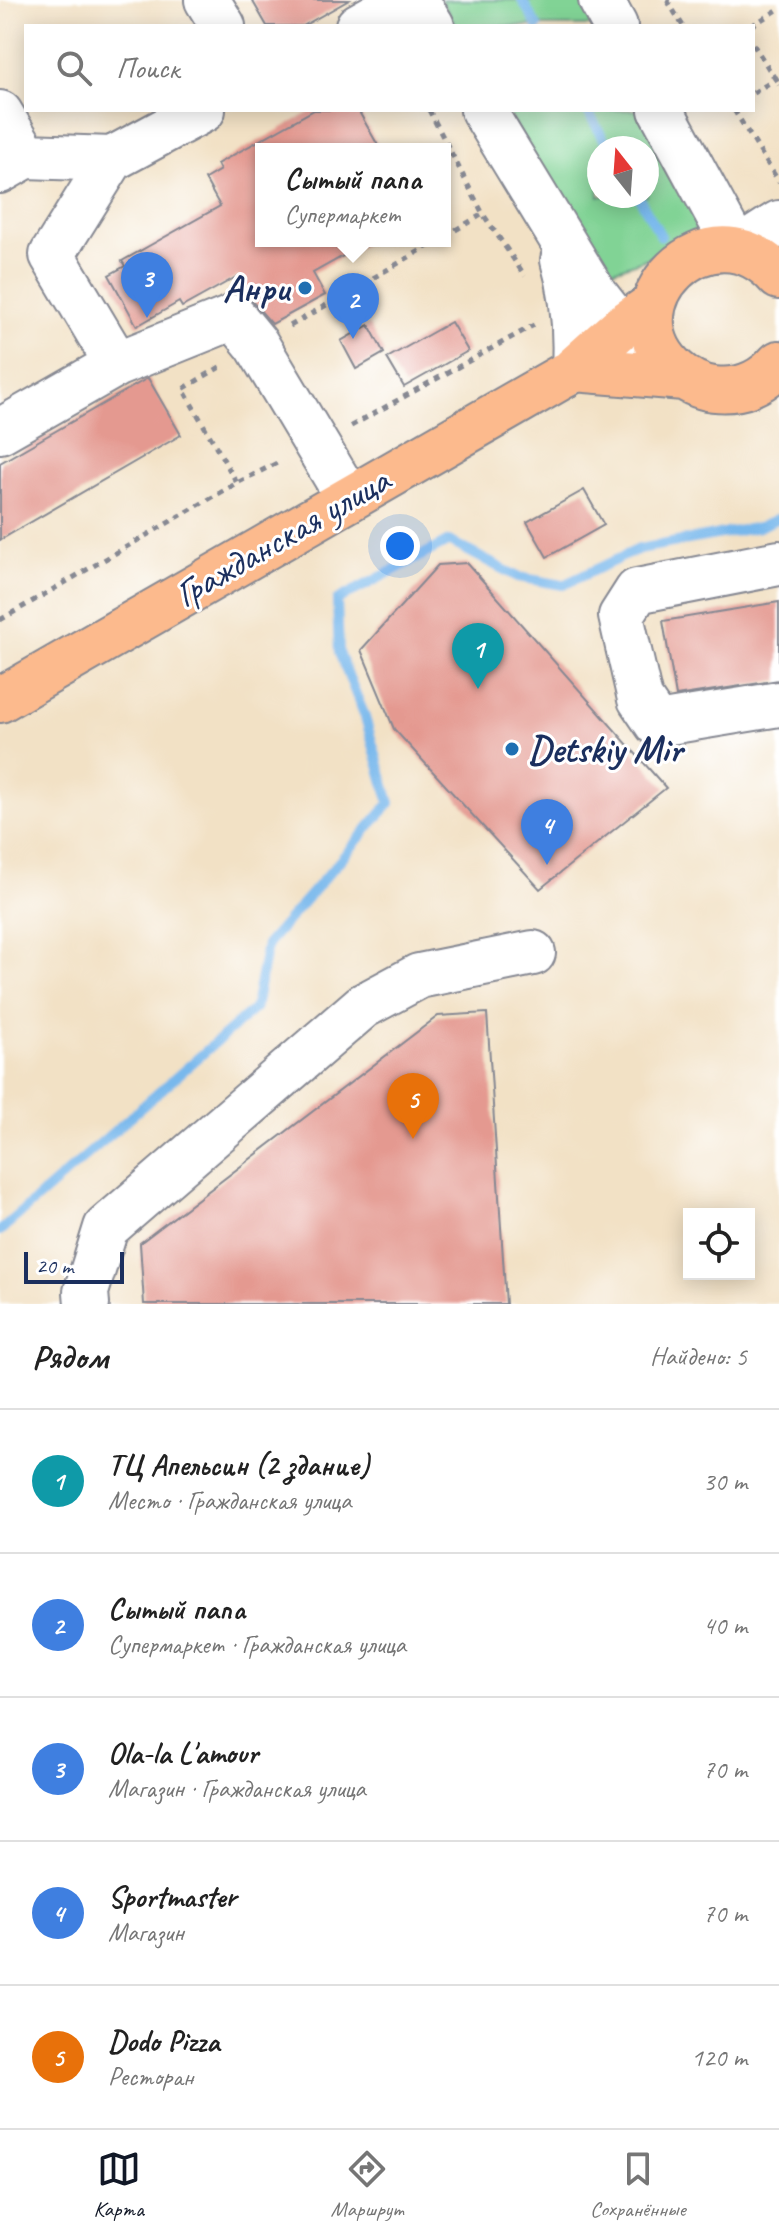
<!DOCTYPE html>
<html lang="ru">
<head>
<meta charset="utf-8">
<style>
  :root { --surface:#fff; --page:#f2f2f2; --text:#222; --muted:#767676; --line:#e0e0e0; --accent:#111827 }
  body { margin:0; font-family:Caveat,sans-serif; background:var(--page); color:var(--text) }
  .controls { position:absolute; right:24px; bottom:24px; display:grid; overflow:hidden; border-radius:0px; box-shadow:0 4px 20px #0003 }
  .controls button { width:72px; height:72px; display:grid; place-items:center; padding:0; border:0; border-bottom:2px solid var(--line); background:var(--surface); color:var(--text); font:40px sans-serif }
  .compass { position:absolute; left:587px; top:136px; width:72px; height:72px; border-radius:50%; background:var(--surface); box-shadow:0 4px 20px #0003; rotate:343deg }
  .scale { position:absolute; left:24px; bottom:20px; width:100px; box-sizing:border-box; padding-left:8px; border:4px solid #1b2f5e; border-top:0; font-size:22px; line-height:28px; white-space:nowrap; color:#1b2f5e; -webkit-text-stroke:6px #fff; paint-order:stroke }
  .you { position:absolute; left:400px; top:546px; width:28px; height:28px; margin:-20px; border:6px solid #fff; border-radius:50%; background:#1a73e8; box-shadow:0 0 0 12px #1a73e833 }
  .badge { display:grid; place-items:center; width:52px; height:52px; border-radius:50%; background:var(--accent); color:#fff; font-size:26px; font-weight:700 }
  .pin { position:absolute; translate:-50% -66px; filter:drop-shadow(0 2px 4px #0008) }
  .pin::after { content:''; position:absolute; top:42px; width:28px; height:24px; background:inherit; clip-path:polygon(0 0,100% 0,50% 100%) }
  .popup { position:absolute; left:255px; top:143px; width:196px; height:104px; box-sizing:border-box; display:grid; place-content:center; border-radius:0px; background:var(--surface); filter:drop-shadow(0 2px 6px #0005); font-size:26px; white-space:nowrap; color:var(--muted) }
  .popup b { font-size:30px; color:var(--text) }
  .popup::after { content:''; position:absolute; left:50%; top:100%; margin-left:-16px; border:16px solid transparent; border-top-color:var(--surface) }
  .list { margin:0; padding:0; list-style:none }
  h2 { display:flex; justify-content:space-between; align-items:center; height:104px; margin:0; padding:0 32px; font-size:34px }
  h2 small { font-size:26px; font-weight:400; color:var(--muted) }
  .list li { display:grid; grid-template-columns:52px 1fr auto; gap:24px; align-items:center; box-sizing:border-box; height:144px; padding:0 32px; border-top:2px solid var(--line) }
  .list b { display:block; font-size:30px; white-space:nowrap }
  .list p { margin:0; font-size:26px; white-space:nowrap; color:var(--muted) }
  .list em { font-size:26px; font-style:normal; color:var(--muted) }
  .icon { flex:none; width:44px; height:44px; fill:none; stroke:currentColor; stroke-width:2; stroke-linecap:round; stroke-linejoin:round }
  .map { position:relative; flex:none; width:779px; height:1304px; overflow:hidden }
  .search { position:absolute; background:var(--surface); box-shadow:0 4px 20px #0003; left:24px; right:24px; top:24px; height:88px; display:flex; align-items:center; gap:20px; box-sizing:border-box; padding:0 28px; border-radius:0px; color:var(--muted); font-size:30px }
  .sheet { height:824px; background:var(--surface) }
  nav { display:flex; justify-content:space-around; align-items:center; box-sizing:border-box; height:112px; border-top:2px solid var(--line); background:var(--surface); font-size:22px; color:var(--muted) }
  nav a { display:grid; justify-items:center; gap:4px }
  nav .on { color:var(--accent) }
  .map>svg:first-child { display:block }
</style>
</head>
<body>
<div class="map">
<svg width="779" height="1304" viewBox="0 0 779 1304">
  <rect width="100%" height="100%" fill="#fff"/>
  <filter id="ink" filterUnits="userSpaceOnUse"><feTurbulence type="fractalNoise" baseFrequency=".0125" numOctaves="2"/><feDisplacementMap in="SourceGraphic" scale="16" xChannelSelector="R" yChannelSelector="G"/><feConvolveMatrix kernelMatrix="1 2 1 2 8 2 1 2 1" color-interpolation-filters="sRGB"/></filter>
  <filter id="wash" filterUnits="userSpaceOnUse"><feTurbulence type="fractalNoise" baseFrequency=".006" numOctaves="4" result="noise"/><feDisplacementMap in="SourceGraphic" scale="32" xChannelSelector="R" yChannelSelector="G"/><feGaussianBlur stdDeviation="1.8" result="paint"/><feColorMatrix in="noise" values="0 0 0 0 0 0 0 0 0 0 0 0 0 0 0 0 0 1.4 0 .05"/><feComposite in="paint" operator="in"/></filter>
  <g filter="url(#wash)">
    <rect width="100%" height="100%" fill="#f2e1c5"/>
    <!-- green -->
    <path fill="#81d395" stroke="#4e817a" stroke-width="2" fill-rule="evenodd" d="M 441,0 L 599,0 L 615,26 L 456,26 Z
      M 506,110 L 665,110 L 724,210 L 661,254 L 602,274 ZM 599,148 L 647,148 L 647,196 L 599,196 Z"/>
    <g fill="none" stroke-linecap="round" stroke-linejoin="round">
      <!-- stream -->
      <path stroke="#78b8ec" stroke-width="10" d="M 522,0 L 537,26
        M 587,110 L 609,148
        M 638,196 L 661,236
        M 0,1231 L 255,1008 L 267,944 L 390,803 L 364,714 L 339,653 L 337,600 L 449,541 L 518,577 L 563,585 L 639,549 L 759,527 L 779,518"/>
    </g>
    <g id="blocks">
      <!-- building -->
      <path fill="#e49990" d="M 252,0 L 349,0 L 303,26 L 267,26 Z
        M 314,110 L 358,110 L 380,149 L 261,149 L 261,241 L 370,241 L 313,273 L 325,295 L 272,324 L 250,299 L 238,276 L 182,307 L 179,302 L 137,326 L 109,275 L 125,266 L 122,261 L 220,206 L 205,179 L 220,170 L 217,164 Z
        M 451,322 L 468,351 L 404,387 L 387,358 Z
        M 369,325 L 384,353 L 356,369 L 341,341 Z
        M 148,378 L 181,435 L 0,540 L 0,463 Z
        M 584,490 L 604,525 L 547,557 L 527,522 Z
        M 467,563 L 666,788 L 540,889 L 394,729 L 361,650 L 438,565 Z
        M 779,602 L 779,680 L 676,696 L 663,621 Z
        M 487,1013 L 506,1304 L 144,1304 L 140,1243 L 438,1016 Z"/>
    </g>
  </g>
  <g filter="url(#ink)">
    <use href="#blocks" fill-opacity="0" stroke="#868892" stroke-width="2"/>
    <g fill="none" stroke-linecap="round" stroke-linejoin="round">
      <!-- minor casing -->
      <g stroke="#868892" stroke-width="48">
        <path id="minor" d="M 207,0 L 223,26
          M 416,0 L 432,26
          M 601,0 L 615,26
          M 358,26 L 404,0
          M 483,110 L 595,294 L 621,327 L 634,338 L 652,344
          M 661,110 L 737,250 L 779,223
          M 0,113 L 26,156
          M 0,171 L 26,156 L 112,159
          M 563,260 C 574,297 576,331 574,369 L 565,375
          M 117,364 L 52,255 L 112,159 L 203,110
          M 0,431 L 117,364 L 234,317 L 257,345 L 349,499
          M 779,563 L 637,591 L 621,616 L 640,699 L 657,724 L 779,704
          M 87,1304 L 86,1292 L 106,1228 L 363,1006 L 419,976 L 533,953"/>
      </g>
      <!-- major casing -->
      <g stroke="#868892" stroke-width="48">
        <path id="major" d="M 779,277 C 709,198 604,307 676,371 C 686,380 699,387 714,389 C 740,392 762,383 779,363
          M 574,369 L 684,378
          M 574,369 L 621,327 L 654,304
          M 0,700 L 565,375"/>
      </g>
      <!-- path -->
      <path stroke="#868892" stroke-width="5" stroke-dasharray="6 6" stroke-linecap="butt" d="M 667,0 L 683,26
        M 751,26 L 779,9
        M 753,44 L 779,85
        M 753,93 L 779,77
        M 429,110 L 483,214 L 525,276
        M 734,110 L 779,182
        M 445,236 L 483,214
        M 290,326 L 437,241
        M 220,367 L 183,389 L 237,483
        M 351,426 L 534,325
        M 0,620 L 237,483 L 281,461"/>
      <!-- minor -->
      <use href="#minor" stroke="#fff" stroke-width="44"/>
      <!-- major -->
      <use href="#major" stroke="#fcba8d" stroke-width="44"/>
    </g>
  </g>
  <!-- markers -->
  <g fill="#1f6fb2" stroke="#fff" stroke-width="3">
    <circle cx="305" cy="288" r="8"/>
    <circle cx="512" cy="749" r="8"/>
  </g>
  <g text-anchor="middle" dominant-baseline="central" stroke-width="6" stroke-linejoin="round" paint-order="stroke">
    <!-- poi labels -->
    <g font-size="38" font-weight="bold" fill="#1b2f5e" stroke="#fff" text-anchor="end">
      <text x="289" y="288">Анри</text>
      <text x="528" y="749" text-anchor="start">Detskiy Mir</text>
    </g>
    <!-- street labels -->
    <g font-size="38" fill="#1b2f5e" stroke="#fff">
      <text transform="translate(282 537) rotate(-30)">Гражданская улица</text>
    </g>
  </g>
</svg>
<div class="controls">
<button><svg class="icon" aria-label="locate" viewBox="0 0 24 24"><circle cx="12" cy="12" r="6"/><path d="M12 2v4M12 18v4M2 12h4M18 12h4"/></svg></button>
</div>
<svg class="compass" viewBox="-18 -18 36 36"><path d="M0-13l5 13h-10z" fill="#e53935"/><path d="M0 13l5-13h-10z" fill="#767676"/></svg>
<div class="scale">20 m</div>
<div class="you"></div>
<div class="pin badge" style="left:478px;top:689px;background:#0f9aa8">1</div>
<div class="pin badge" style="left:353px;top:339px;background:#3f7fe0">2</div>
<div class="popup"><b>Сытый папа</b>Супермаркет</div>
<div class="pin badge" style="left:147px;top:318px;background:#3f7fe0">3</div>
<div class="pin badge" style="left:547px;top:865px;background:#3f7fe0">4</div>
<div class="pin badge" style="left:413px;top:1139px;background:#e8710a">5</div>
<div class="search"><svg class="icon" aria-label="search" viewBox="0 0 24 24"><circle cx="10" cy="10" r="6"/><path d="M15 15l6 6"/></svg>Поиск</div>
</div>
<section class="sheet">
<h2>Рядом<small>Найдено: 5</small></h2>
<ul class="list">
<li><span class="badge" style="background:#0f9aa8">1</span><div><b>ТЦ Апельсин (2 здание)</b><p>Место · Гражданская улица</p></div><em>30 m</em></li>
<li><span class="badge" style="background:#3f7fe0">2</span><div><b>Сытый папа</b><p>Супермаркет · Гражданская улица</p></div><em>40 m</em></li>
<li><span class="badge" style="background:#3f7fe0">3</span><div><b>Ola-la L'amour</b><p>Магазин · Гражданская улица</p></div><em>70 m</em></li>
<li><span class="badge" style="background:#3f7fe0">4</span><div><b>Sportmaster</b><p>Магазин</p></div><em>70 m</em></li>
<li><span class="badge" style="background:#e8710a">5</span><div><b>Dodo Pizza</b><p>Ресторан</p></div><em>120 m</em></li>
</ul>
</section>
<nav>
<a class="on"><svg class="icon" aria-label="map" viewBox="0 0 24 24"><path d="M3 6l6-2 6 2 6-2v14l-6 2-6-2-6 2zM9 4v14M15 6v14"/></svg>Карта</a>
<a><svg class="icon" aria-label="directions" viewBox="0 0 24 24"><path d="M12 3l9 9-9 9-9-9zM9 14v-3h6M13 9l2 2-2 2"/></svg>Маршрут</a>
<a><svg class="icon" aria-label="saved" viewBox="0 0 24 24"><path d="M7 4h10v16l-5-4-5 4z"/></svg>Сохранённые</a>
</nav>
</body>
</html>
